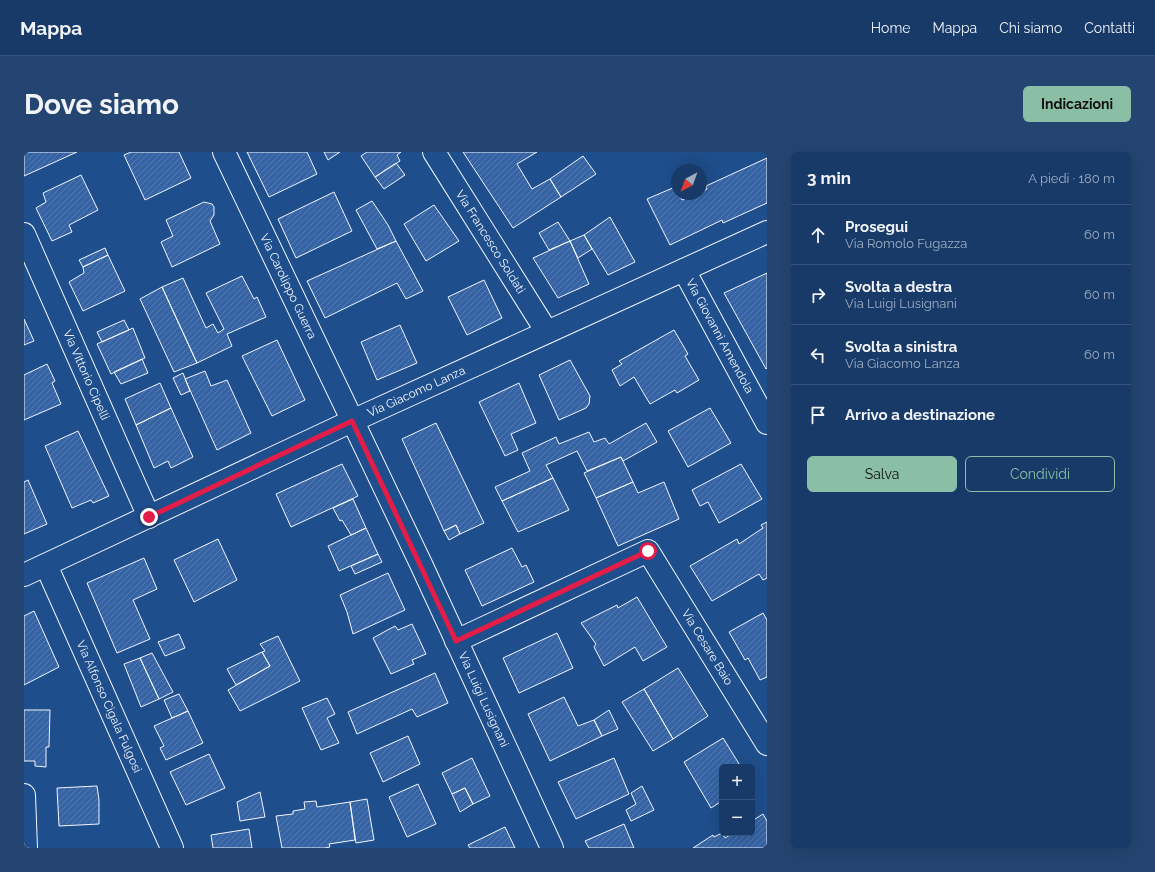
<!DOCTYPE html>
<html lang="it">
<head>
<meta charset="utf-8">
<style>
  :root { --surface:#173a69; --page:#244571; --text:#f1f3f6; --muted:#9eadc0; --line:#36547d; --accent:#8abfa5 }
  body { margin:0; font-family:Raleway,sans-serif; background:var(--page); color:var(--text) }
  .controls { position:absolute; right:12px; bottom:12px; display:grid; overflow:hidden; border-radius:6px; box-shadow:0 4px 16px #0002 }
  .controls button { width:36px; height:36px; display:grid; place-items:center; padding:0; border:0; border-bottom:1px solid var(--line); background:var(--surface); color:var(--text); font:20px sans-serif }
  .compass { position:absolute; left:647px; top:12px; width:36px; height:36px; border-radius:50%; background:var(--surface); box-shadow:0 4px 16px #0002; rotate:221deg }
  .stop { position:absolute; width:12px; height:12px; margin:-9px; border:3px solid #e11d48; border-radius:50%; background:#fff }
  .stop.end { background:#e11d48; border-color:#fff; box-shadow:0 1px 4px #0008 }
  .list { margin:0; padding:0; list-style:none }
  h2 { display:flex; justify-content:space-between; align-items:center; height:52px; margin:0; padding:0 16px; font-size:17px }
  h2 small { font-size:13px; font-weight:400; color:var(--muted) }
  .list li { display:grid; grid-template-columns:26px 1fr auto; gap:12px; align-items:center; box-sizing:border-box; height:60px; padding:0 16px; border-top:1px solid var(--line) }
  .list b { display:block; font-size:15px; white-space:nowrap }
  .list p { margin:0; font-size:13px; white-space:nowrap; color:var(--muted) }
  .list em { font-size:13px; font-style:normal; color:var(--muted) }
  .actions { display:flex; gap:8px; padding:12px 16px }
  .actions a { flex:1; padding:9px 0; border:1px solid var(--accent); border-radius:6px; text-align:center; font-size:14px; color:var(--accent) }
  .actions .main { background:var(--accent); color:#111 }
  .icon { flex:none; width:22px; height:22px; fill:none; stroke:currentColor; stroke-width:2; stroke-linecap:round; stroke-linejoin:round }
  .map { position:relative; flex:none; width:743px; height:696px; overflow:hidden; border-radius:6px }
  header { display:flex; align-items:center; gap:24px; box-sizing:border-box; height:56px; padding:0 20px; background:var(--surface); border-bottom:1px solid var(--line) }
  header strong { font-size:19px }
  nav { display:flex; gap:22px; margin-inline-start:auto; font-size:14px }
  .intro { display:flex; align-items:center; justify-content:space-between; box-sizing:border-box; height:96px; padding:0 24px }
  h1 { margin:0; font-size:28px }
  .button { padding:10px 18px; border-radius:6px; background:var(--accent); color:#111; font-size:14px; font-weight:700 }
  main { display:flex; gap:24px; padding:0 24px }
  aside { flex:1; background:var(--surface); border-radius:6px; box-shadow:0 4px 16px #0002 }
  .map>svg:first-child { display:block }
</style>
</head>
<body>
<header>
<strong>Mappa</strong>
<nav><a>Home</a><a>Mappa</a><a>Chi siamo</a><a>Contatti</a></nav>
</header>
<div class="intro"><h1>Dove siamo</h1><a class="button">Indicazioni</a></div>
<main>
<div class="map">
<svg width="743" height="696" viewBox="0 0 743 696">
  <defs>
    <pattern id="building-hatch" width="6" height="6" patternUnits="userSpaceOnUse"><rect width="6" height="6" fill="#3563a3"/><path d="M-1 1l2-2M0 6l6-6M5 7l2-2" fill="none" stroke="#537ab1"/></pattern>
  </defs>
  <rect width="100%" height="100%" fill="#1f4e8c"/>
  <!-- building -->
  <path fill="url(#building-hatch)" stroke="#f2f6ff" d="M 0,0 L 53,0 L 0,24 Z
    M 107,0 L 155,0 L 167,26 L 121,48 L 100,3 Z
    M 223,0 L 283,0 L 293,22 L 245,45 Z
    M 300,0 L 316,0 L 304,8 Z
    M 343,0 L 377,0 L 373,3 L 376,9 L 351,25 L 337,4 Z
    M 439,0 L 513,0 L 493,12 L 508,37 L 526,27 L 537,45 L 489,76 Z
    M 559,4 L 572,22 L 537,45 L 526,27 Z
    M 743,6 L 743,51 L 699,71 L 698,68 L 646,93 L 623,47 L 651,35 L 653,42 L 655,42 L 658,48 L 672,42 L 677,42 L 677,40 L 683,37 L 682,34 Z
    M 372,11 L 381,23 L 360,37 L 351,25 Z
    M 57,23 L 74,58 L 45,73 L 48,80 L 28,89 L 12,56 L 22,50 L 19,41 Z
    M 310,40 L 328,79 L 272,106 L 254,67 Z
    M 348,49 L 364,73 L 372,89 L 353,97 L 332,58 Z
    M 180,50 L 188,52 L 190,55 L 190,63 L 186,69 L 196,92 L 148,115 L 137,90 L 149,84 L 142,68 Z
    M 410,53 L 435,89 L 402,109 L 380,72 Z
    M 586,65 L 611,110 L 584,123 L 560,83 Z
    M 534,70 L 546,89 L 525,98 L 515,81 Z
    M 560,83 L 568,97 L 554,106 L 546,89 Z
    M 372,89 L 399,139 L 382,147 L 373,131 L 301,166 L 283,129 Z
    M 546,89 L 565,132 L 534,146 L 509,106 Z
    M 81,96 L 84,103 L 59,115 L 55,108 Z
    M 84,103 L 101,139 L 59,159 L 45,130 L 60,121 L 59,115 Z
    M 743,121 L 743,216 L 742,217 L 700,141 Z
    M 218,124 L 230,147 L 233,145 L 242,165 L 203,182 L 208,194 L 173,211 L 138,135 L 159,126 L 182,176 L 189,172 L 194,181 L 200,177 L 182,141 Z
    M 460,128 L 478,166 L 443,183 L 424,145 Z
    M 138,135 L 173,211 L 150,220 L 116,147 Z
    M 0,167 L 10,189 L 0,193 Z
    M 100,168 L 105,178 L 78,190 L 73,180 Z
    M 376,173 L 393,211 L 353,228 L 337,190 Z
    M 109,176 L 121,206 L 87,222 L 73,192 Z
    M 650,178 L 664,202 L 661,204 L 675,228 L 653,241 L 651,238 L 626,252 L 610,225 L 596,234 L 588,218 L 598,212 L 595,209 Z
    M 253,188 L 281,248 L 248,264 L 218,204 Z
    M 118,207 L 124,221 L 97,232 L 90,220 Z
    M 546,208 L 566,244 L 565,252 L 562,256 L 535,268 L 515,223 Z
    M 23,212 L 31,229 L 28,231 L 37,252 L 0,268 L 0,223 Z
    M 181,219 L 187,234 L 203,228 L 227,281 L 193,298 L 161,227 Z
    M 159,221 L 166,239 L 157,243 L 149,226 Z
    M 136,231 L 147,256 L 112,273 L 101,247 Z
    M 495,231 L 512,271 L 487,282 L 494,298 L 481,304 L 455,250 Z
    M 147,256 L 169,305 L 147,316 L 144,309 L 130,316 L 112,273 Z
    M 686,256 L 707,291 L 664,315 L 644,279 Z
    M 412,271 L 460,371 L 436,382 L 432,373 L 420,379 L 378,287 Z
    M 622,271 L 633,290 L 599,309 L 597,305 L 563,319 L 553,299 L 522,313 L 529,326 L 478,349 L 471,335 L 506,319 L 498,301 L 532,285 L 535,292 L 565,280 L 570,290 L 581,286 L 585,292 Z
    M 54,279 L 85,344 L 69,351 L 67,348 L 48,356 L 21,294 Z
    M 597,305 L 609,330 L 572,346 L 560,321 Z
    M 318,312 L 334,344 L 267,375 L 252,342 Z
    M 717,312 L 738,347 L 695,371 L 684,350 L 676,354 L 668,338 Z
    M 529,326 L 545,358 L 494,380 L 478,349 Z
    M 4,328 L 23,372 L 0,382 L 0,330 Z
    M 609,330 L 614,341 L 640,330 L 655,367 L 594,394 L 572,346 Z
    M 329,347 L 342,376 L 327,383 L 318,368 L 316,369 L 309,356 Z
    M 743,370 L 743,426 L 739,428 L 735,422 L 688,449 L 666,414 L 713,387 L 715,392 L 739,376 L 737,373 Z
    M 432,373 L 436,382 L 425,388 L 420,379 Z
    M 342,376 L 354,402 L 315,419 L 304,394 Z
    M 194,387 L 213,428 L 170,450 L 150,408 Z
    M 488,396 L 498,415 L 502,413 L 510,430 L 458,454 L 441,418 Z
    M 354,402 L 358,410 L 331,422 L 327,414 Z
    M 120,406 L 133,437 L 109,448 L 126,487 L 93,501 L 63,431 Z
    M 364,421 L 381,458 L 329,482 L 323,460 L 316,443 Z
    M 613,445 L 643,495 L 619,509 L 611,495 L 580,514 L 570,495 L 572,492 L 557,471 L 593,453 L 594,456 Z
    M 10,459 L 35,515 L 0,533 L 0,464 Z
    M 739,461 L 743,468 L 743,525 L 736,528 L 724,506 L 721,508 L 705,480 Z
    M 388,472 L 402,502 L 388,508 L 390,512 L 367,522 L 349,486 L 371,474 L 374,478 Z
    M 533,481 L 549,516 L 495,541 L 479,506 Z
    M 155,482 L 161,496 L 141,504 L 134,490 Z
    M 254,484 L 276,529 L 216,559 L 204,538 L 246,514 L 238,500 L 241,499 L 236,492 Z
    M 238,500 L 246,514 L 212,533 L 203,517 Z
    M 128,501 L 149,540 L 135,547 L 116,506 Z
    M 116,506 L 135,547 L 117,555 L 100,512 Z
    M 654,516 L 684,564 L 649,587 L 620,537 Z
    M 411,521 L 424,551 L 393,565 L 388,557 L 333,582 L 324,560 Z
    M 620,537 L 649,587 L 629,599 L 598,550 Z
    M 155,542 L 164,559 L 148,566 L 140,548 Z
    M 540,545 L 554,574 L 570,568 L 578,584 L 526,609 L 504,562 Z
    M 303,546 L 311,562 L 303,566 L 315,591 L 297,598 L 278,556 Z
    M 0,558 L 26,558 L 25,595 L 22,595 L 22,615 L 11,614 L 11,609 L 0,609 Z
    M 585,558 L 594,577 L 578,584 L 570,568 Z
    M 164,559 L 179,591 L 142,608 L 136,596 L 140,594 L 130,574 Z
    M 384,584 L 396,612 L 359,630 L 346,601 Z
    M 699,586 L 717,615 L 698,615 L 698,649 L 687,656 L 660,610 Z
    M 185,602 L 201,636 L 162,653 L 146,620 Z
    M 448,606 L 466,644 L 449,652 L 441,636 L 428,642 L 418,621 Z
    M 590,606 L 605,642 L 552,667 L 534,630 Z
    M 394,632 L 412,672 L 383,685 L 365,645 Z
    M 73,634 L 75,648 L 75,672 L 35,674 L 33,636 Z
    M 618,634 L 630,658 L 607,669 L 602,658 L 612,652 L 607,641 Z
    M 441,636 L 449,652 L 436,660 L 428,642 Z
    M 236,640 L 241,665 L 216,669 L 213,650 Z
    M 343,647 L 350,688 L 332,691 L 326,650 Z
    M 292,649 L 293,655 L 326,650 L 331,688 L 305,692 L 306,695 L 301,696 L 258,696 L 252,664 L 269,662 L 269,659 L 281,657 L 280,650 Z
    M 739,662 L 743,669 L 743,696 L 669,696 L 689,683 L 690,685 L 698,681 L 701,686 L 710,681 L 728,681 L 728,669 Z
    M 600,672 L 610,696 L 565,696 L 561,689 Z
    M 481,675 L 491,696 L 446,696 L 444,693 Z
    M 225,677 L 228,696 L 189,696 L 187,683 Z"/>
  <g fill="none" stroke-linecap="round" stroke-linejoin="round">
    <!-- minor casing -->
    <g stroke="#f2f6ff" stroke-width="24">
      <g id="minor">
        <path id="s1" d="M 200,0 L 397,412 L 528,696"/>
        <path id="s2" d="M 410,0 L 523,180"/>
        <path id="s3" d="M 0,82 L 125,365"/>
        <path id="s4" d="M 660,118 L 743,271"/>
        <path id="s5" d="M 22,413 L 148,696"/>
        <path id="s6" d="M 0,423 L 328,269 L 743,80"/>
        <path id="s7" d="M 432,489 L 624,399 L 743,592"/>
        <path d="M 0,643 L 2,696"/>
      </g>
    </g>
    <!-- minor -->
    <use href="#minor" stroke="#1f4e8c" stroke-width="22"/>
  </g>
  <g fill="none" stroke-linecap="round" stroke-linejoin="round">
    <!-- route -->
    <path stroke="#e11d48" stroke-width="5" d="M 125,365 L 328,269 L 432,489 L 624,399"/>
  </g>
  <g text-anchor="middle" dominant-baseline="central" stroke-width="3" stroke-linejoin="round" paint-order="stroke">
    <!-- street labels -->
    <g font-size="12" fill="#f2f6ff" stroke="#1f4e8c">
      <text stroke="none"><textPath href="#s2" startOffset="106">Via Francesco Soldati</textPath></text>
      <text stroke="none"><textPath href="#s1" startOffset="149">Via Carolippo Guerra</textPath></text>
      <text stroke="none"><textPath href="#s4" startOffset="75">Via Giovanni Amendola</textPath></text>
      <text stroke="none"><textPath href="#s3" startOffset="154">Via Vittorio Cipelli</textPath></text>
      <text stroke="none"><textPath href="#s6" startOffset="433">Via Giacomo Lanza</textPath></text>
      <text stroke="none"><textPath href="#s7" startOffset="325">Via Cesare Baio</textPath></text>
      <text stroke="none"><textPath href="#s1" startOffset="606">Via Luigi Lusignani</textPath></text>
      <text stroke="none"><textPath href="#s5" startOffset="155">Via Alfonso Cigala Fulgosi</textPath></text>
    </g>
  </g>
</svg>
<div class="controls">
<button>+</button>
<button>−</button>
</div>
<svg class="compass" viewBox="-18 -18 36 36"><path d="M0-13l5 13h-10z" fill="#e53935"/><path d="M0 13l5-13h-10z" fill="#9eadc0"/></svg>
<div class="stop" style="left:624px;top:399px"></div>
<div class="stop end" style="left:125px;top:365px"></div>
</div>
<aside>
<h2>3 min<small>A piedi · 180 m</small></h2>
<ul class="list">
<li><svg class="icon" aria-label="ahead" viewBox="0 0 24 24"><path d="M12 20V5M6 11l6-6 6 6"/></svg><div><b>Prosegui</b><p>Via Romolo Fugazza</p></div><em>60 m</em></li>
<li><svg class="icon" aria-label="right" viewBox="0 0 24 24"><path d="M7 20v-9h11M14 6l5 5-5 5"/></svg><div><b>Svolta a destra</b><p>Via Luigi Lusignani</p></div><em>60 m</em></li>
<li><svg class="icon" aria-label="left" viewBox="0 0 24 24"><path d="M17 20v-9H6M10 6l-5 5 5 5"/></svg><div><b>Svolta a sinistra</b><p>Via Giacomo Lanza</p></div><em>60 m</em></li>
<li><svg class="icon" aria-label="arrive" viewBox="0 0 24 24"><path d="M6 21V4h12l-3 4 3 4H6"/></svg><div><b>Arrivo a destinazione</b></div></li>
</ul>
<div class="actions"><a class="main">Salva</a><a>Condividi</a></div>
</aside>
</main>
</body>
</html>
